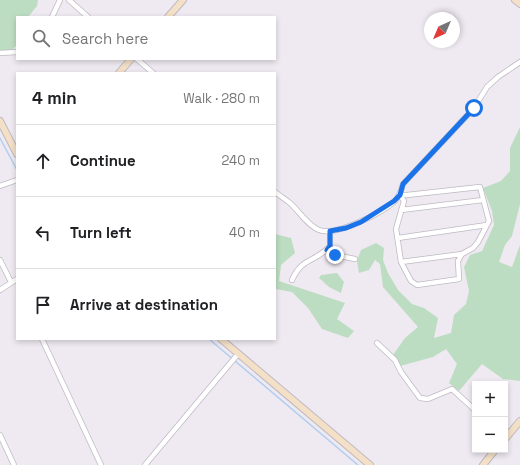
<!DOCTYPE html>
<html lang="en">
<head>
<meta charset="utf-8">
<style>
  :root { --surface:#fff; --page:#f6f6f6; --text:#202124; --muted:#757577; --line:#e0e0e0 }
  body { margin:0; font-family:"Space Grotesk",sans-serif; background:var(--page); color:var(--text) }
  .controls { position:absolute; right:12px; bottom:12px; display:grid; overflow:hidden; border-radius:0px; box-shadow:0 2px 6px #0003 }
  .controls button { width:36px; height:36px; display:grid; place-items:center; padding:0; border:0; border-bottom:1px solid var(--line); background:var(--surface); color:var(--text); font:20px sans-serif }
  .compass { position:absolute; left:424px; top:12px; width:36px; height:36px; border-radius:50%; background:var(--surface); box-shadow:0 2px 6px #0003; rotate:224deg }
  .stop { position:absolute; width:12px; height:12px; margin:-9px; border:3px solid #1a73e8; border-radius:50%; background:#fff }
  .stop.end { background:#1a73e8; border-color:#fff; box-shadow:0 1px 4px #0008 }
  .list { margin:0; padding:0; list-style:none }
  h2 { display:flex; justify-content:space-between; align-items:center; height:52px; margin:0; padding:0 16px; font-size:17px }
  h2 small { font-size:13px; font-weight:400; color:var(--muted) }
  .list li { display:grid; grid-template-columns:26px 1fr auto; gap:12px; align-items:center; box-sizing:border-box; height:72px; padding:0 16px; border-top:1px solid var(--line) }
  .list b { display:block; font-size:15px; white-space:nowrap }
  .list em { font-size:13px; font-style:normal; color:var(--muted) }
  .icon { flex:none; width:22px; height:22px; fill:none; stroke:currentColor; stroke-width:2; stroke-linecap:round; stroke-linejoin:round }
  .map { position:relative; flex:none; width:520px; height:465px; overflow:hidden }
  .search { position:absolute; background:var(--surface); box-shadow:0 2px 6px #0003; left:16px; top:16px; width:260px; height:44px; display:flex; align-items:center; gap:10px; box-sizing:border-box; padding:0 14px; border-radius:0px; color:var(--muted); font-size:15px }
  .panel { position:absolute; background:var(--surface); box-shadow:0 2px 6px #0003; left:16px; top:72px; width:260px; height:268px; border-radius:0px }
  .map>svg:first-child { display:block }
</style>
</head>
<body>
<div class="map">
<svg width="520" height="465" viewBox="0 0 520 465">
  <rect width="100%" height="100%" fill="#efe9f1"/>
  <!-- green -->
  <path fill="#bdddc2" d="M 0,0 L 38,0 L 37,6 L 28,17 L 17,17 L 17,45 L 6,55 L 0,55 Z
    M 520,127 L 520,204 L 512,236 L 505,245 L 499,262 L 512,267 L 520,245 L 520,381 L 503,379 L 482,364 L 459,391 L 449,383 L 457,364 L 446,349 L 433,357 L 400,366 L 393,355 L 405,338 L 418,327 L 383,287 L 380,264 L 375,260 L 369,270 L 359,273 L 357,261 L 361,250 L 376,243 L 384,248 L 383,260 L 388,273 L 398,290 L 412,304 L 424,308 L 438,318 L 434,338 L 451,333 L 454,315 L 466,304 L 469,291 L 464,267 L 470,255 L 482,251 L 494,225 L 492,211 L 483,188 L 501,181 L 510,171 L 510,148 Z
    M 275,234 L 291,238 L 295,253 L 281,265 L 279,281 L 345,303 L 337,319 L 354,331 L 348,338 L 322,329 L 308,308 L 292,292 L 275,289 Z
    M 337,273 L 344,282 L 341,293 L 329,287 L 319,278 L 321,275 Z"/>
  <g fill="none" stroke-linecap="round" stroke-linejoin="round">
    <!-- stream -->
    <path stroke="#b0cef0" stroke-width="1.5" d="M 0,138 L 17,170
      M 209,339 L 358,465"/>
    <!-- street casing -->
    <g stroke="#bfbac2" stroke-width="6">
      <path id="street" d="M 69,0 L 88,17
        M 52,17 L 60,0
        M 0,53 L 17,52
        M 137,59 L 153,73
        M 0,186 L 17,180
        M 480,187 L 489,221 L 478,242 L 473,248 L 462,254 L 458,261 L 459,279 L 417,285 L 411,281 L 401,262 L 396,229 L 404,201 L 400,195 L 407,195 Z
        M 275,192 C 280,196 285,199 290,203 C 299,211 308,226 319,230 C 336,237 383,212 395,201 C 400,196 401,190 403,184 L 474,108 L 487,87 L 498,77 L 520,62
        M 401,210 L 483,200
        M 398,238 L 487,225
        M 327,250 L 335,255 L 355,259
        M 0,260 L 11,282
        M 401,262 L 462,254
        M 292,280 C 303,256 315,263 330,246 L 330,231
        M 0,290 L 17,279
        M 42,339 L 101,465
        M 377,343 L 395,360 L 401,372 L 420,398 L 428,399 L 452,389 L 475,410
        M 0,435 L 14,465
        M 145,465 L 238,354"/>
    </g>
    <!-- secondary casing -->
    <g stroke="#bfbac2" stroke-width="8">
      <path id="secondary" d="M 515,0 L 520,4
        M 168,17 L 183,0
        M 119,73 L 131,59
        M 0,121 L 17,154
        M 221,339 L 370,465
        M 505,439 L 520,421
        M 483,465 L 495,450"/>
    </g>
    <!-- street -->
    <use href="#street" stroke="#fff" stroke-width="4.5"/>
    <!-- secondary -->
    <use href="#secondary" stroke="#f3e0c7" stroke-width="6"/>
  </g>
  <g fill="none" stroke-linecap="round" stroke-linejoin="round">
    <!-- route -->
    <path stroke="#1a73e8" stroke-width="5" d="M 335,255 L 327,250 L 330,246 L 330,231 L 346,228 L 361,222 L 394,201 L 400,195 L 403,184 L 474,108"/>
  </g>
</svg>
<div class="controls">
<button>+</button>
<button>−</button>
</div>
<svg class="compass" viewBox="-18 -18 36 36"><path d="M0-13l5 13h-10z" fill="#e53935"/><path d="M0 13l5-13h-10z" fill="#757577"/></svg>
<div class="stop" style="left:474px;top:108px"></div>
<div class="stop end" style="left:335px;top:255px"></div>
<div class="search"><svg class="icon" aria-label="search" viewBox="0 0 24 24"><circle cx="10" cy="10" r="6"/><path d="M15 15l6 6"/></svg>Search here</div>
<section class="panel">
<h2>4 min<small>Walk · 280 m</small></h2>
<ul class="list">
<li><svg class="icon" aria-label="ahead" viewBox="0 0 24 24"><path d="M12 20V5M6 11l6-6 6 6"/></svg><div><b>Continue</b></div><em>240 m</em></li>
<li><svg class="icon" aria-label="left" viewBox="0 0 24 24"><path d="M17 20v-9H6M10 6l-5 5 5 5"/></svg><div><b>Turn left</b></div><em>40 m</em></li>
<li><svg class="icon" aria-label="arrive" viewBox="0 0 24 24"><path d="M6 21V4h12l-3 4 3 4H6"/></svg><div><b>Arrive at destination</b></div></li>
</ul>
</section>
</div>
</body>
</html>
